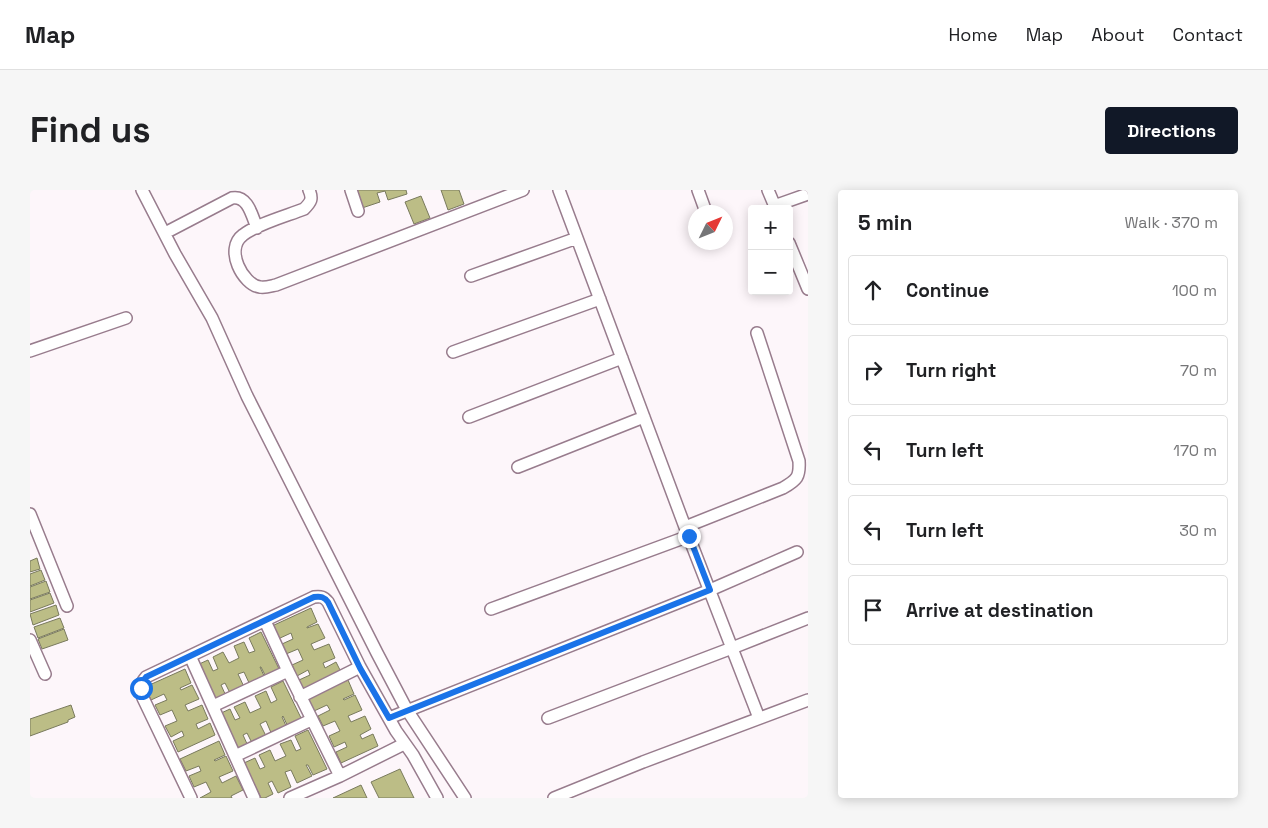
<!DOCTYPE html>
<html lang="en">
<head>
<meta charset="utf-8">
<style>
  :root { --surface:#fff; --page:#f6f6f6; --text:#202124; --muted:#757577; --line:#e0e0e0; --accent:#111827 }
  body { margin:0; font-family:"Space Grotesk",sans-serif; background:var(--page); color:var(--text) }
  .controls { position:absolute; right:15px; top:15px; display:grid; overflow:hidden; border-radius:5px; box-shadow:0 2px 12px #0003 }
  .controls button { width:45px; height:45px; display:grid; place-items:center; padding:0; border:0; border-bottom:1px solid var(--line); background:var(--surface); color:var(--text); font:25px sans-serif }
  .compass { position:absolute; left:658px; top:15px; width:45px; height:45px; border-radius:50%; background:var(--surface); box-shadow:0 2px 12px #0003; rotate:47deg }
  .stop { position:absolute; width:15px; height:15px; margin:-11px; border:4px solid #1a73e8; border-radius:50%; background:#fff }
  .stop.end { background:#1a73e8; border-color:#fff; box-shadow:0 1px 5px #0008 }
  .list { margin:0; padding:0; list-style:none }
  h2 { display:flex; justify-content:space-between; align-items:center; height:65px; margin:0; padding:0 20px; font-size:21px }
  h2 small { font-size:16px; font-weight:400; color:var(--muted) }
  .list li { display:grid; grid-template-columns:32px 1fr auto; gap:15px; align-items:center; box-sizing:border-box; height:70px; margin:0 10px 10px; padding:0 10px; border:1px solid var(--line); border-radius:5px }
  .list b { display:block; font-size:19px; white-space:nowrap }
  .list em { font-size:16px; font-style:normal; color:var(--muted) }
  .icon { flex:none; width:28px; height:28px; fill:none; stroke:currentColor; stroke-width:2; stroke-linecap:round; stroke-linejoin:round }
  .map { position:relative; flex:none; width:778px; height:608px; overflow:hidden; border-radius:5px }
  header { display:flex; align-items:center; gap:30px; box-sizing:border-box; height:70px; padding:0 25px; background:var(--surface); border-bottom:1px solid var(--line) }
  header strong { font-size:24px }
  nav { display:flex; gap:28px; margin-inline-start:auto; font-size:18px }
  .intro { display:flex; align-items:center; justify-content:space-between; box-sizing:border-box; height:120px; padding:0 30px }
  h1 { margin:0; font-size:35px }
  .button { padding:12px 22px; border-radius:5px; background:var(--accent); color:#fff; font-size:18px; font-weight:700 }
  main { display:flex; gap:30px; padding:0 30px }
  aside { flex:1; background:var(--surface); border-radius:5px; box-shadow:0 2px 12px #0003 }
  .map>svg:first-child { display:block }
</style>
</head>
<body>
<header>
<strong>Map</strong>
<nav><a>Home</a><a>Map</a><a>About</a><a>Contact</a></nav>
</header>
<div class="intro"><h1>Find us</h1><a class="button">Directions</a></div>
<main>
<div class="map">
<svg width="778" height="608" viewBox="0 0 778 608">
  <rect width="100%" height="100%" fill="#fdf6fa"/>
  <!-- building -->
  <path fill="#bcbd86" stroke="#797a5d" d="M 326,0 L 376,0 L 377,4 L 358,10 L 355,1 L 347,3 L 350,12 L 332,18 Z
    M 411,0 L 429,0 L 434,14 L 418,20 Z
    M 391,6 L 400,28 L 384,34 L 375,12 Z
    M 7,368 L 10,379 L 0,382 L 0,371 Z
    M 11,380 L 15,390 L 0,396 L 0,384 Z
    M 16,391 L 20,402 L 0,409 L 0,397 Z
    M 20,403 L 24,413 L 0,422 L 0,410 Z
    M 26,415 L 29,425 L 3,435 L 0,424 Z
    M 281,418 L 287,432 L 277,437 L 277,438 L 288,434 L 295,448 L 281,454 L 284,460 L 299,454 L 305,468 L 293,473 L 295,478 L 306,472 L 312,484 L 274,501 L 269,490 L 280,485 L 278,480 L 267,486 L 262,475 L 273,470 L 268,459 L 256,464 L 252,454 L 263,449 L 261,443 L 248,449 L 242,436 Z
    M 30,428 L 34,438 L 8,448 L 4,437 Z
    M 34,439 L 38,450 L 12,459 L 8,449 Z
    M 231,442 L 250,481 L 236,487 L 231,477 L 230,477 L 235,488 L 220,495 L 214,482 L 208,484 L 215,499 L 201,505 L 195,493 L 191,495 L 196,506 L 185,512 L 167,475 L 178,470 L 183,481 L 188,479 L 183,467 L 193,462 L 199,473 L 209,468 L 204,456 L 214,452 L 219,463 L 225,461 L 219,448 Z
    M 155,479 L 161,493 L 150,498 L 151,500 L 162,495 L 169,509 L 155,515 L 158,521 L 172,515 L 178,529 L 166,534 L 168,539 L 180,533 L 185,545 L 148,562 L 143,551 L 154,546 L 152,541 L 141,547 L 135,536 L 147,531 L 142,520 L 130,525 L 125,515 L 137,510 L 134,504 L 121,510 L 115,497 Z
    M 318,490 L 324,504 L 313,509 L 314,510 L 325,505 L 332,520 L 318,526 L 321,532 L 335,526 L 341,539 L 330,545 L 332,549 L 343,544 L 348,556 L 311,573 L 306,562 L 317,557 L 315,552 L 304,557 L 299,546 L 310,541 L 305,531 L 293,536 L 288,526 L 300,520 L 297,515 L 284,521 L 278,508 Z
    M 253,491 L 272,530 L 258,537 L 253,526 L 252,527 L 257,538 L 242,545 L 236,531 L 230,534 L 237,548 L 223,555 L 217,543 L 213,545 L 218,556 L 207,561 L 189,524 L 200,519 L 205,530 L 210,528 L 204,517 L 215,512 L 220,523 L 231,518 L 225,506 L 236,501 L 241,513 L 247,510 L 241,497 Z
    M 41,515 L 45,527 L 38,530 L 38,532 L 0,546 L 0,529 Z
    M 278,540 L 297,579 L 283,585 L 278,575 L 276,575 L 282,586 L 267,593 L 261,580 L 255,582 L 261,597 L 248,603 L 242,591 L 238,593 L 243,604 L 235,608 L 231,608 L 214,573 L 225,568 L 230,579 L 235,577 L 229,565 L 240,560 L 245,571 L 256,566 L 250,554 L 261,550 L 266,561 L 271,559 L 265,546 Z
    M 189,551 L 195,565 L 184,570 L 185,571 L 196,566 L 203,581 L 189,587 L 192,593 L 206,586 L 213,600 L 201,606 L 202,608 L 170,608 L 181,602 L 176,592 L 164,597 L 159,586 L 171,581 L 169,576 L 156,581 L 150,569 Z
    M 370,579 L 384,608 L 349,608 L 341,592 Z
    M 331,595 L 337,608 L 303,608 Z"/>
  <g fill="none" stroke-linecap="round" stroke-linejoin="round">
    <!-- minor casing -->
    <g stroke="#987c8d" stroke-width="14">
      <path id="minor" d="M 112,0 L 145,64 L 182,128 L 217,206 L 347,463 L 377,520 L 435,608
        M 279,0 C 283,9 281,12 274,19 C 256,26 227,34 213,45 C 194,59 213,95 230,97 C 235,98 241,96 246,95 L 493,0
        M 321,0 L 328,21
        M 529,0 L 655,337 L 729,528
        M 668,0 L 676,22
        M 738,0 L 746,19
        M 744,16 L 778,4
        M 135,43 L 202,8 C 218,5 222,26 227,38
        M 759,53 L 778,99
        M 441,86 L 547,48
        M 0,161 L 96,128
        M 423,162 L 570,109
        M 439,227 L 592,168
        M 488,277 L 614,227
        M 0,324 L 37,416
        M 655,337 L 753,298 C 767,290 770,287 769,271 L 727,143
        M 461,419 L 659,346
        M 235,431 L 258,481 L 310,586
        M 0,450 L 15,484
        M 160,466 L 224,608
        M 270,507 L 330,477
        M 183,516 L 258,481
        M 359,528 L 680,400 L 767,362
        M 518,528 L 702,458 L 778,428
        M 205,566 L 281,530
        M 161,608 L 113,508 C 111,499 109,495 116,487 L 284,407 C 291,406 294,407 298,412 L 330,477 L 366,541 L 383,565 L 407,608
        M 260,608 L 310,586 L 374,554
        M 524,608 L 613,572 L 778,510"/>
    </g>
    <!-- minor -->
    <use href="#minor" stroke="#fff" stroke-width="11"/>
  </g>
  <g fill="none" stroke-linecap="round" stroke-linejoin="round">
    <!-- route -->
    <path stroke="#1a73e8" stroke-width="6" d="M 111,498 L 112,492 L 116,487 L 284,407 C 291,406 294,407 298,412 L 330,478 L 359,528 L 680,400 L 659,346"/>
  </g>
</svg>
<div class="controls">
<button>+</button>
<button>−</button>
</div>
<svg class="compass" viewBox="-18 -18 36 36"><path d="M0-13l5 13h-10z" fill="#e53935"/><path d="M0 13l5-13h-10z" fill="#757577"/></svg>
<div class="stop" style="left:111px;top:498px"></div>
<div class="stop end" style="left:659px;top:346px"></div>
</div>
<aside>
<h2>5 min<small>Walk · 370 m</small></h2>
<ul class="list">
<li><svg class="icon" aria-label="ahead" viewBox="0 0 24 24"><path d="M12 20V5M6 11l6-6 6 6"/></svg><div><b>Continue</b></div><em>100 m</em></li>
<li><svg class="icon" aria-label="right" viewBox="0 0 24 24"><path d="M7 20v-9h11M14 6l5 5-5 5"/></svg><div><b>Turn right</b></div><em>70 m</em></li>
<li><svg class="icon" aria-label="left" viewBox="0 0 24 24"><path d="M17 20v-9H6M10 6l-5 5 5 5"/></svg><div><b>Turn left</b></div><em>170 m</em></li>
<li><svg class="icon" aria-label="left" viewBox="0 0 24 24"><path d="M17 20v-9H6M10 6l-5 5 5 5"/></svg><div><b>Turn left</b></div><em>30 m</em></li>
<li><svg class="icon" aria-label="arrive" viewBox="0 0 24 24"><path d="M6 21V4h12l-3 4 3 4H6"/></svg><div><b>Arrive at destination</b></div></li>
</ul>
</aside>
</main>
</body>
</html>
